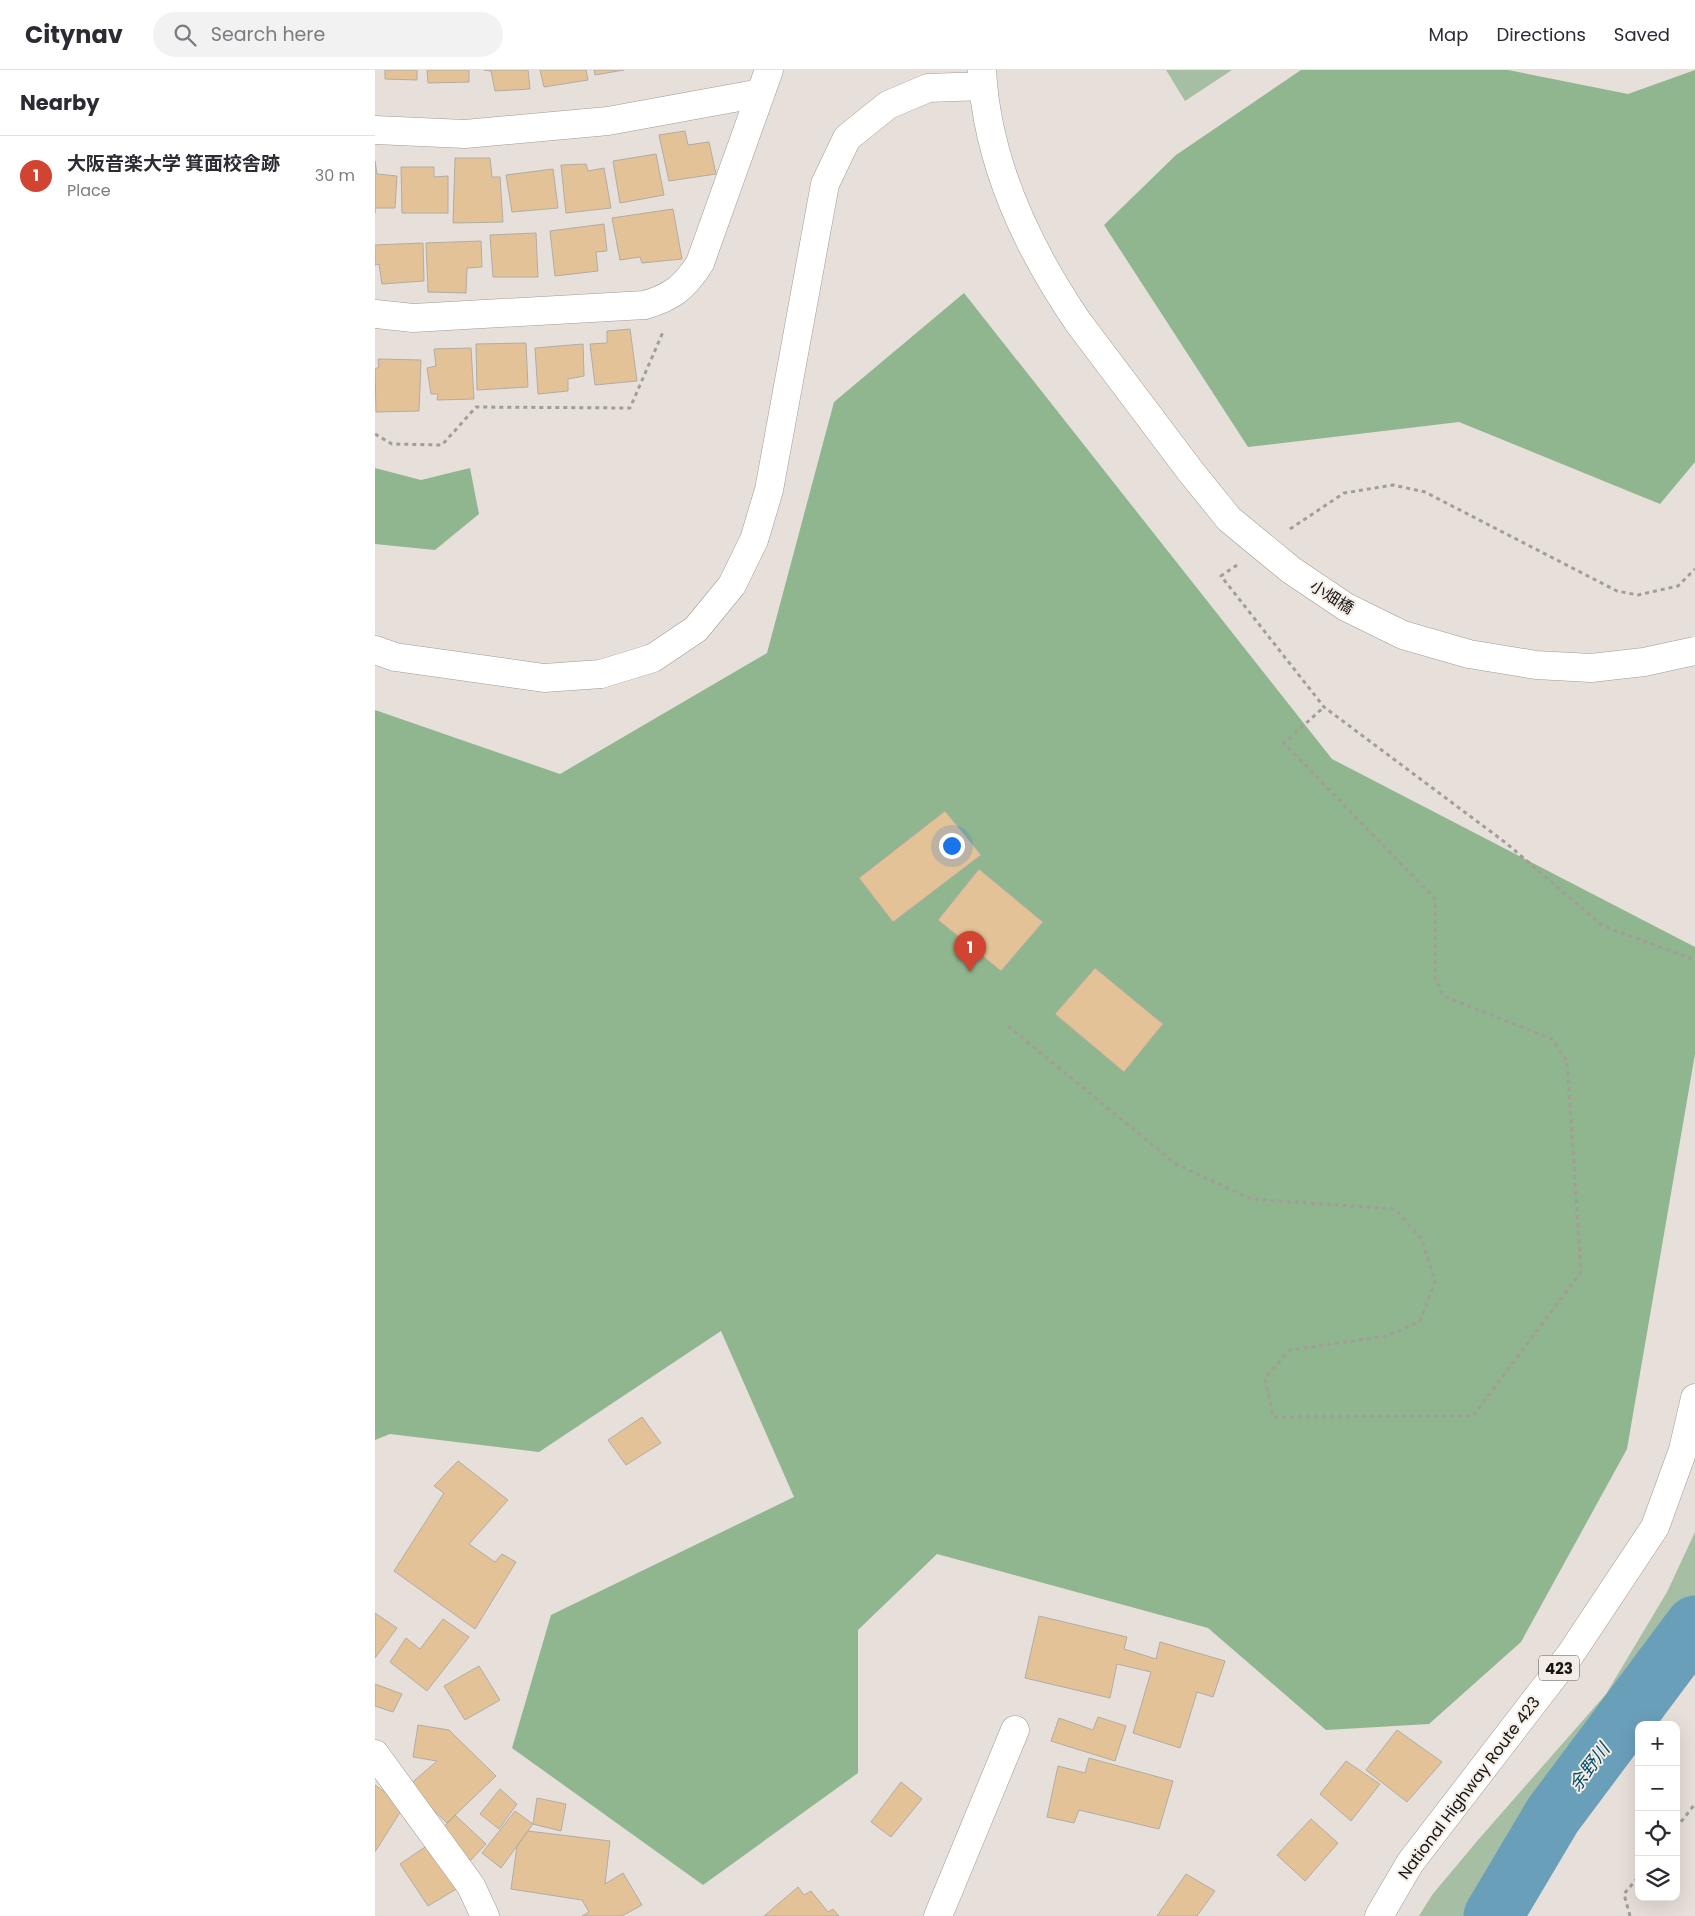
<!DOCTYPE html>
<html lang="en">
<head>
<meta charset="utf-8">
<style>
  :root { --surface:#fff; --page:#f2f2f3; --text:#2b2b33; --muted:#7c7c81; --line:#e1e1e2; --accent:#d04431 }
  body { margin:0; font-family:Poppins,"Noto Sans JP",sans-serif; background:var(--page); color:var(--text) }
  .controls { position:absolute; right:15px; bottom:15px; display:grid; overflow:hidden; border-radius:10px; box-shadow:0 5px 20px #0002 }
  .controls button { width:45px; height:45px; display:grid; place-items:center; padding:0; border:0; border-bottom:1px solid var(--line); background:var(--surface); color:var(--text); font:25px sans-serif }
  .you { position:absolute; left:576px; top:775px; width:18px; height:18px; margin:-12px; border:4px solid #fff; border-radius:50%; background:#1a73e8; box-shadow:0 0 0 8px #1a73e833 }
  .badge { display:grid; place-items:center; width:32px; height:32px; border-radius:50%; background:var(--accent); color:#fff; font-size:16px; font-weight:700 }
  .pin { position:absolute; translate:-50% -41px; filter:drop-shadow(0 1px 2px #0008) }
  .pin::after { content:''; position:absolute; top:26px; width:18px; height:15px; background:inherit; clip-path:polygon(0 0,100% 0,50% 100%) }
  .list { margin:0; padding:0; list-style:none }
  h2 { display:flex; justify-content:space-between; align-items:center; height:65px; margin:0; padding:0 20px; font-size:21px }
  h2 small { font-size:16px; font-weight:400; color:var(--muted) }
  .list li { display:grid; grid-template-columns:32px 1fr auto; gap:15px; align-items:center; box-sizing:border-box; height:80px; padding:0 20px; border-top:1px solid var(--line) }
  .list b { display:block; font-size:19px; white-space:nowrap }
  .list p { margin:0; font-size:16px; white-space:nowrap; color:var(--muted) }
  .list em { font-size:16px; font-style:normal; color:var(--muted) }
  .icon { flex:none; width:28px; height:28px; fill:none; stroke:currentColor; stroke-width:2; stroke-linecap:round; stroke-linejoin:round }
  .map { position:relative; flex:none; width:1320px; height:1846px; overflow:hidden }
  header { display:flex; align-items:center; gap:30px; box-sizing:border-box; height:70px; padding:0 25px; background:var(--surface); border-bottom:1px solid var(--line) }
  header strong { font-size:24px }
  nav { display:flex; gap:28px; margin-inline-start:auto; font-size:18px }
  .search { width:350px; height:45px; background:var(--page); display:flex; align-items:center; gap:12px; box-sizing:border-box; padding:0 18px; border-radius:28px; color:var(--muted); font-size:19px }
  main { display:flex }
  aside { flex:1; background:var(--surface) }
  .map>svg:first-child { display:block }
</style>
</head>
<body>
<header>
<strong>Citynav</strong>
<div class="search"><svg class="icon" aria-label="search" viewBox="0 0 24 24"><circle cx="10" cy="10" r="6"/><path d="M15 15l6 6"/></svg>Search here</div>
<nav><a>Map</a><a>Directions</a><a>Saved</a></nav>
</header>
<main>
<aside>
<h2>Nearby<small></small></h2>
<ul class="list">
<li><span class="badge">1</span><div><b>大阪音楽大学 箕面校舎跡</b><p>Place</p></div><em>30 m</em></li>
</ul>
</aside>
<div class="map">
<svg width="1320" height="1846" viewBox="0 0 1320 1846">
  <rect width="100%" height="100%" fill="#e7dfd9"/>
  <!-- green -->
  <path fill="#a6bea4" d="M 791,0 L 857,0 L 810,31 Z
    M 1320,1462 L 1320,1582 L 1308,1617 L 1275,1655 L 1264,1655 L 1264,1668 L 1232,1707 L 1186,1748 L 1095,1846 L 1044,1846 L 1057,1825 L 1103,1770 L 1231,1624 L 1292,1522 Z"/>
  <!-- forest -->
  <path fill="#90b68f" d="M 926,0 L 1133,0 L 1253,24 L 1320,0 L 1320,392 L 1285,434 L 1084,352 L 873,377 L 729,155 L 801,85 Z
    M 589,223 L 957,689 L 1320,877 L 1320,984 L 1252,1379 L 1146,1572 L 1054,1654 L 951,1660 L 833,1558 L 562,1484 L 483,1560 L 483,1703 L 328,1815 L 137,1678 L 176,1545 L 419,1427 L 346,1261 L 164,1382 L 15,1364 L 0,1370 L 0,640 L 185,704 L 392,583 L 459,332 Z
    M 0,398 L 46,410 L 95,398 L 104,444 L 60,480 L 0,474 Z"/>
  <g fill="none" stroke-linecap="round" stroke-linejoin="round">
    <!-- river -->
    <path stroke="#6a9fba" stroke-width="59" d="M 1118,1846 L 1178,1745 L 1320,1555"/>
  </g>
  <!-- building -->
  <path fill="#e4c297" stroke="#b2aca5" d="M 10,0 L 42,0 L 42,10 L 10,9 Z
    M 52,0 L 94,0 L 94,12 L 53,13 Z
    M 109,0 L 153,0 L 155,19 L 120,21 L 116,1 Z
    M 165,0 L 211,0 L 213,10 L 169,17 Z
    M 219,0 L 249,0 L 220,5 Z
    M 310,61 L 313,75 L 334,72 L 341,104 L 294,111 L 284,65 Z
    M 281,84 L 289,125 L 245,133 L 238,91 Z
    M 80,88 L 115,88 L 117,107 L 125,107 L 128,152 L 78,153 Z
    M 0,91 L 2,104 L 22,106 L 20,138 L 0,138 L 0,143 Z
    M 211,94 L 213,101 L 229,98 L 236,138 L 191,143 L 186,95 Z
    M 26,97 L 59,97 L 59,107 L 73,106 L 73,143 L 27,143 Z
    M 178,99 L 183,138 L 137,142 L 131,105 Z
    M 298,139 L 307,189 L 267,193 L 265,187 L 245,190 L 237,148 Z
    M 229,154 L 232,181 L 221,182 L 223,201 L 180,206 L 175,161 Z
    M 161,163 L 163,207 L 118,207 L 115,165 Z
    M 106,171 L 107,197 L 92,198 L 91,223 L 53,222 L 51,173 Z
    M 48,173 L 49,211 L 7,214 L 4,194 L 0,195 L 0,175 Z
    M 255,259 L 262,311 L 220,315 L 215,274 L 232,273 L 232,261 Z
    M 151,273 L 153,317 L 102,320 L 101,274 Z
    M 208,274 L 209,306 L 193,309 L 193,321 L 163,324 L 160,278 Z
    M 96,278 L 99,329 L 62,330 L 63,324 L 56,324 L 52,298 L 61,296 L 59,279 Z
    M 3,289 L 46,290 L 44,341 L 1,342 L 0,299 L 4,297 Z
    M 570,741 L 606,785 L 518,852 L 484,808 Z
    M 604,799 L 668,852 L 626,901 L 563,850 Z
    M 720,898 L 788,954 L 749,1002 L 680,944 Z
    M 267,1347 L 286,1373 L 251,1395 L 233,1370 Z
    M 83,1391 L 133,1430 L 94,1474 L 120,1492 L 127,1484 L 141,1492 L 100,1559 L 19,1501 L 69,1423 L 59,1416 Z
    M 0,1543 L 22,1558 L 0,1588 Z
    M 664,1546 L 752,1567 L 749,1579 L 781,1589 L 785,1572 L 850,1591 L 838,1627 L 822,1622 L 805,1678 L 758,1663 L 776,1602 L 742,1594 L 735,1628 L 650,1608 Z
    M 68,1549 L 94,1567 L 52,1621 L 15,1592 L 31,1568 L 45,1579 Z
    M 104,1596 L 125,1630 L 90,1650 L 69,1616 Z
    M 0,1614 L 27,1624 L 18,1642 L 0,1636 Z
    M 723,1647 L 751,1656 L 740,1691 L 676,1671 L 684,1648 L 718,1660 Z
    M 43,1655 L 74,1660 L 121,1706 L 72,1753 L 33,1716 L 62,1691 L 38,1687 Z
    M 1022,1660 L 1067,1692 L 1032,1732 L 991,1700 Z
    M 714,1688 L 798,1711 L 784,1759 L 704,1740 L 699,1753 L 672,1747 L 683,1696 L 710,1703 Z
    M 971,1691 L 1005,1714 L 976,1751 L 945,1724 Z
    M 526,1712 L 547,1729 L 516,1767 L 496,1752 Z
    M 0,1715 L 29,1736 L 0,1782 Z
    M 125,1719 L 142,1734 L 124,1759 L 105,1744 Z
    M 162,1728 L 191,1734 L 186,1761 L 158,1754 Z
    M 140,1741 L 158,1754 L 126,1798 L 107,1783 Z
    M 80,1745 L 111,1774 L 94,1792 L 64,1762 Z
    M 936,1749 L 963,1773 L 930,1811 L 902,1785 Z
    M 153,1761 L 235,1771 L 230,1814 L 248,1803 L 267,1835 L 247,1846 L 207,1846 L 214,1842 L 207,1830 L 136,1819 L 142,1776 Z
    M 53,1775 L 83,1818 L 53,1836 L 25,1794 Z
    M 811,1804 L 840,1821 L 822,1846 L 782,1846 Z
    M 423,1817 L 429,1825 L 436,1821 L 453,1842 L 458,1839 L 464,1846 L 389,1846 Z"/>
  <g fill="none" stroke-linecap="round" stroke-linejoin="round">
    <!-- minor casing -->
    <g stroke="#a19a94" stroke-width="29">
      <path id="minor" d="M 607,0 C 612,93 652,177 703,252
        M 0,60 L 90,64 L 233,51 L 386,23
        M 0,244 L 38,248 L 270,235 C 297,227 309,218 325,193 L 394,0
        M 0,580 L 20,587 L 169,608 L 226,604 L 278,588 L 321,559 L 357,515 L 379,470 L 394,420 L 450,114 L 472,68 L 513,35 L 553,18 L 608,16
        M 0,1684 L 96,1816 L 110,1846
        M 563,1846 L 640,1660"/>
    </g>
    <!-- highway casing -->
    <g stroke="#a19a94" stroke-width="29">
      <path id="highway" d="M 1004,1846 L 1035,1793 L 1195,1585 L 1280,1457 L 1308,1380 L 1320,1328"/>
    </g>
    <!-- path -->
    <path stroke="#a39d98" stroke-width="3" stroke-dasharray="4 4" stroke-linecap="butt" d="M 0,364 L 17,374 L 67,375 L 101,337 L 255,338 L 288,262
      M 915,459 L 969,423 L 1018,415 L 1050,422 L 1242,521 L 1263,525 L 1303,516 L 1320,499
      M 862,495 L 846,506 L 949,637 L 1131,773 L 1228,856 L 1320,890
      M 633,956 L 801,1094 L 876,1129 L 1020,1139 L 1047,1170 L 1060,1212 L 1045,1251 L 1012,1266 L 915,1280 L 890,1308 L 898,1347 L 1098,1346 L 1206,1202 L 1192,991 L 1177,969 L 1068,926 L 1060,907 L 1060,829 L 909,673 L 949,637
      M 1301,1758 L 1320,1734
      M 1255,1846 L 1249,1824 L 1264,1806"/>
    <!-- minor -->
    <use href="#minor" stroke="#fff" stroke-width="28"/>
    <!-- highway -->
    <use href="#highway" stroke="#fff" stroke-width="28"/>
    <!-- minor-bridge casing -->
    <g stroke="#a19a94" stroke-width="29" stroke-linecap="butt">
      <path id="minor-bridge" d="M 703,252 L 816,402 L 854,449 L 916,500 L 971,537 L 1028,565 L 1094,584 L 1161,595 L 1216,598 L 1269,592 L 1320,581"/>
    </g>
    <!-- minor-bridge -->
    <use href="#minor-bridge" stroke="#fff" stroke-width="28"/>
  </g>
  <g text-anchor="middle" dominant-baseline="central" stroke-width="4" stroke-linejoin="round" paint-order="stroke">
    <!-- shield labels -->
    <rect fill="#f4ece6" stroke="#595652" stroke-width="1" x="1164" y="1585.5" width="40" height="25" rx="4"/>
    <g font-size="15" font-weight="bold" fill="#171512">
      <text x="1184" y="1598">423</text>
    </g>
    <!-- street labels -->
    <g font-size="16" fill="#171512" stroke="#f4ece6">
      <text transform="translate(957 527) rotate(32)">小畑橋</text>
      <text transform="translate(1094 1718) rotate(-53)">National Highway Route 423</text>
    </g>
    <!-- water labels -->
    <g font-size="18" font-style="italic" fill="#024d69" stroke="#f4ece6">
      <text transform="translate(1214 1697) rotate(-53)">余野川</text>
    </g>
  </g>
</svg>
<div class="controls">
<button>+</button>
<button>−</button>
<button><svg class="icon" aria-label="locate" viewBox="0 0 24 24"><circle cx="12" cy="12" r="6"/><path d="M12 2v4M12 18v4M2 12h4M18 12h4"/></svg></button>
<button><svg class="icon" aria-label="layers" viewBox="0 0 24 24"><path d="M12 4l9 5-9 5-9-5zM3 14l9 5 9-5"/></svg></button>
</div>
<div class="you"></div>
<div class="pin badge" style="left:595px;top:902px">1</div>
</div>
</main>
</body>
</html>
